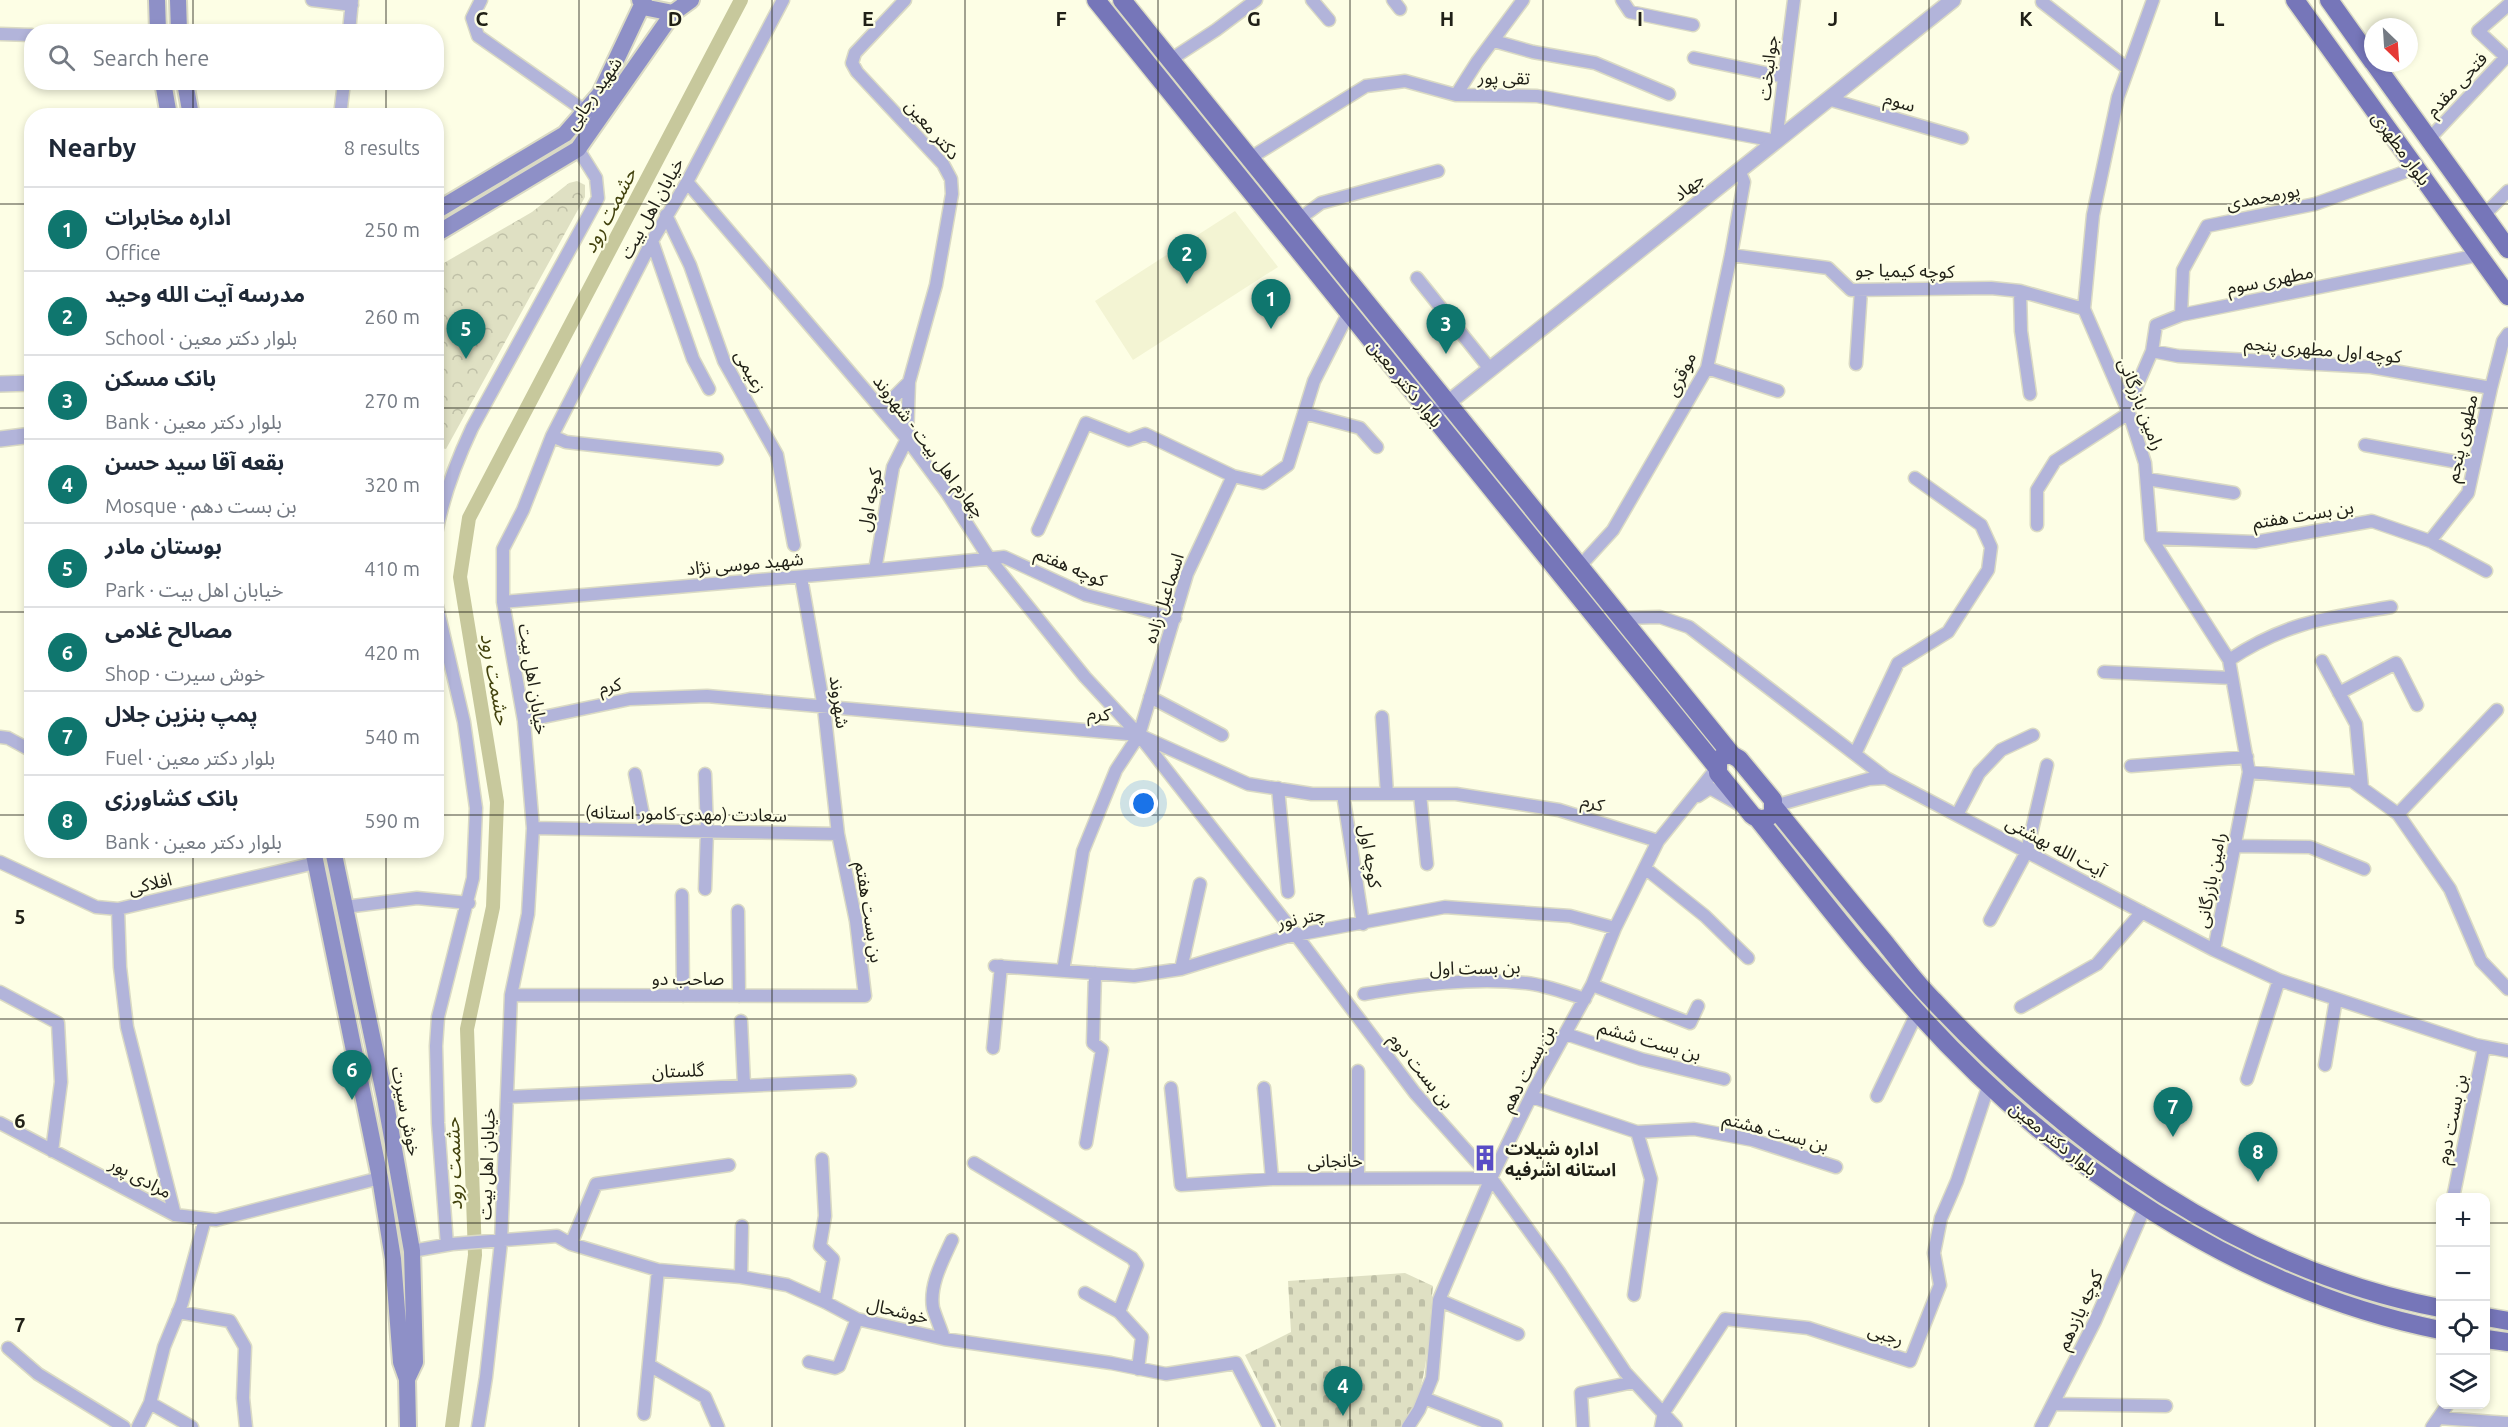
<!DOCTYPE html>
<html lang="en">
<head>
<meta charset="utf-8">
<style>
  :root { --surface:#fff; --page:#f2f2f3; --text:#1f2937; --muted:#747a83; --line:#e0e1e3; --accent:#0f766e }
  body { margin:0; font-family:Ubuntu,"Noto Sans Arabic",sans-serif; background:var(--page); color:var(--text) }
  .controls { position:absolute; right:18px; bottom:18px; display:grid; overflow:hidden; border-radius:12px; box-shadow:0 3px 9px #0003 }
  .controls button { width:54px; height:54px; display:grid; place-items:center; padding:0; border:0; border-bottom:2px solid var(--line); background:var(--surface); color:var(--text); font:30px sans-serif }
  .compass { position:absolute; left:2364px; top:18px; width:54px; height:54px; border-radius:50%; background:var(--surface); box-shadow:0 3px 9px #0003; rotate:155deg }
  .you { position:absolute; left:1144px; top:804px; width:21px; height:21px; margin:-15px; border:4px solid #fff; border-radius:50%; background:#1a73e8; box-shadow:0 0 0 9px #1a73e833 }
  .badge { display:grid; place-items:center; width:39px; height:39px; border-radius:50%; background:var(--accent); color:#fff; font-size:20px; font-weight:700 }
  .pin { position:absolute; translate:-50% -50px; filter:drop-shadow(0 2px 3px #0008) }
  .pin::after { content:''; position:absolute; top:32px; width:21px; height:18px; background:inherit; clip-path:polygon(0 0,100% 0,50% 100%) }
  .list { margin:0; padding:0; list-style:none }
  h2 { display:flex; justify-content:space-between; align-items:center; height:78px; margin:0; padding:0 24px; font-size:26px }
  h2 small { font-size:20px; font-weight:400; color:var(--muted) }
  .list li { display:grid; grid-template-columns:39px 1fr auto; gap:18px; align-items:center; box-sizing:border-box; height:84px; padding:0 24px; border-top:2px solid var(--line) }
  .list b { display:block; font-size:22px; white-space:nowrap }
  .list p { margin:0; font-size:20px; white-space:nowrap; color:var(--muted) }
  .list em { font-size:20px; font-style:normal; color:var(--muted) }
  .icon { flex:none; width:33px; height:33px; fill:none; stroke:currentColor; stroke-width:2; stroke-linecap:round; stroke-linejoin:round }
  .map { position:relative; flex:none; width:2508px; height:1427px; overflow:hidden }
  .search { position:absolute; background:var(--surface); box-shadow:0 3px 9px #0003; left:24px; top:24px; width:420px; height:66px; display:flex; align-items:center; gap:15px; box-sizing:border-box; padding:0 21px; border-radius:24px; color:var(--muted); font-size:22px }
  .panel { position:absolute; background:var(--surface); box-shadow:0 3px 9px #0003; left:24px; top:108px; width:420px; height:750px; border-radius:24px }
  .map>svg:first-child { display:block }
</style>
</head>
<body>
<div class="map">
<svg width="2508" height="1427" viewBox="0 0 2508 1427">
  <defs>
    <pattern id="cemetery-stones" width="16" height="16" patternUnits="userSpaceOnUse" patternTransform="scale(1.5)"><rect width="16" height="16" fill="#dfe0c3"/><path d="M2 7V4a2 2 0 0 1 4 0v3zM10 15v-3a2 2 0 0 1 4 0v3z" fill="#bfc0a7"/></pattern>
    <pattern id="park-crowns" width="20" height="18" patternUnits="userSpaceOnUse" patternTransform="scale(1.5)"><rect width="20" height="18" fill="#dfe0c3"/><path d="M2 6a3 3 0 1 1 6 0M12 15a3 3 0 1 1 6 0" fill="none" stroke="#bfc0a7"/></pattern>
  </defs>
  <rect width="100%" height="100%" fill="#fdfee5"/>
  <!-- built -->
  <path fill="#f3f4d3" d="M 1235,211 L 1278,267 L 1133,360 L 1095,301 Z"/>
  <!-- cemetery -->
  <path fill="url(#cemetery-stones)" d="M 1405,1273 L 1433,1286 C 1428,1333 1430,1385 1404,1427 L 1281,1427 L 1245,1355 L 1291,1332 L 1288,1281 Z"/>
  <!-- park -->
  <path fill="url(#park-crowns)" d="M 577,181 L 585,185 L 585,197 L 446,449 L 437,447 L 437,267 L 532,212 L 569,183 Z"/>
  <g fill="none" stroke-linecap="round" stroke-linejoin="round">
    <!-- canal -->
    <path stroke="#c7c89c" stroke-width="14" d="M 452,1427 L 475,1255 L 467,1029 L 493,907 L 497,802 L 460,577 L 469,518 L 741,0"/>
    <!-- minor casing -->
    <g stroke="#dadac4" stroke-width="15">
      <path id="minor" d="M 312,0 L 352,5
        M 481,0 L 472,18 L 478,36 L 585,111
        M 905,0 L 855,53 L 852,63 L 857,72 L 943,164 L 951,179 L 952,194 L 936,285 L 909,382
        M 1312,0 L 1329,20
        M 1393,0 L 1400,9
        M 1622,0 L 1630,12 L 1693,25
        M 2153,0 L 2118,97 L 2093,215 L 2084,309 L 2129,413 L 2145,463 L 2151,538 L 2229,660 L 2249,772 L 2214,950
        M 2042,2 L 2128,69
        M 349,32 L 352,0
        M 0,34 L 32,35
        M 1494,41 L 1533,52 L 1595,63 L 1669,94
        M 1694,58 L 1784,77
        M 1170,60 L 1216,30 L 1256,0
        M 1456,95 L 1477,62 L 1523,0
        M 1828,99 L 1962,138
        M 340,116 L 344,82
        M 2429,139 L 2506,57 L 2478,31 L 2508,5
        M 1250,158 L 1366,86 L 1405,81 L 1456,95 L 1537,96 L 1776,141 L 1794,0
        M 687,182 L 907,439 L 947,493 L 989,558 L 1085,677 L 1139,735 L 1296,935 L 1415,1093 L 1491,1178 L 1559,1272 L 1625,1372 L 1676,1427
        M 666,215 L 690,265 L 724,361 L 777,455 L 794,545
        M 2484,215 L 2508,191
        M 1299,219 L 1321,203 L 1438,171
        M 652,241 L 693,359 L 709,389
        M 1731,255 L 1828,268 L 1851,290 L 1991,288 L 2020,291 L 2084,309
        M 1417,278 L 1490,369
        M 2020,291 L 2021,331 L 2030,394
        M 2181,315 L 2183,270 L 2207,226 L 2315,204 L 2416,168
        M 2152,351 L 2178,356 L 2371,367 L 2491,388
        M 1856,364 L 1861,290
        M 1707,368 L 1778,391
        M 2127,409 L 2152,351 L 2156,325 L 2181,315 L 2479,255
        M 1304,413 L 1360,428 L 1377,447
        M 552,436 L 566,442 L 717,459
        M 2365,445 L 2474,465
        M 2147,479 L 2234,493
        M 2037,525 L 2037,490 L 2055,461 L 2129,413
        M 1038,530 L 1086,423 L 1129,440 L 1145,434 L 1233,476 L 1263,483 L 1288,465 L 1314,381 L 1349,312
        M 436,534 C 443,496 456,462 472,428 L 598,198 L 596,178 L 578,149
        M 2151,538 L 2255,542 L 2372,521 L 2430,541 L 2486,571
        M 2430,541 L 2468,493 L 2491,388 L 2503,341 L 2508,334
        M 1581,565 L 1613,530 L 1707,368 L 1731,255 L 1744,182 L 1739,170
        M 875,570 L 893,467 L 907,439 L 909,382 L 895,396 L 879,405
        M 436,602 L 464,722 L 476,808 L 473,878 L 438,1017 L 436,1046 L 438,1123 L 447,1245
        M 503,602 L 875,570 L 1004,557 L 1086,595 L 1175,618
        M 1622,618 L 1660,617 L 1689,627 L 1886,778 L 2214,950 L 2279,980 L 2476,1045 L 2508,1051
        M 2229,660 C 2286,622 2326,618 2391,607
        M 2322,661 L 2356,724 L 2362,787
        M 2104,672 L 2232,678
        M 2339,693 L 2396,663 L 2417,705
        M 1150,697 L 1222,735
        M 1382,717 L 1387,794
        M 524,721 L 630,699 L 707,696 L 1139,735 L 1248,784 L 1312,794 L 1456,794 L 1559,810 L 1658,841
        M 0,737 L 8,738 L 32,751
        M 1855,754 L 1898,663 L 1948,632 L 1988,570 L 1991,547 L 1981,525 L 1915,478
        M 2131,766 L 2247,757
        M 2249,772 L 2352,781 L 2398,814 L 2450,889 L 2481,961 L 2508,989
        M 635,774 L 646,830
        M 1278,788 L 1288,892
        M 1343,794 L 1363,924
        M 1420,794 L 1427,864
        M 1698,796 L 1710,788 L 1740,805
        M 1774,806 L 1869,779 L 1886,778
        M 2398,814 L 2497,710
        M 1957,815 L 1979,773 L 2001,750 L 2033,735
        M 533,828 L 838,834
        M 2235,846 L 2310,847 L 2364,869
        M 0,862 L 96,907 L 118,909 L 315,863
        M 1645,868 L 1705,916 L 1748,958
        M 705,889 L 707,831 L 705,774
        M 682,895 L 683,996
        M 345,907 L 417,898 L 469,903
        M 118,909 L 120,967 L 127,1027 L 175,1215
        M 738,911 L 739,996
        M 1990,920 L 2027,851 L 2047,765
        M 995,966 L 1134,976 L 1181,969 L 1285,937 L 1445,907 L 1570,916 L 1615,928
        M 1181,969 L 1200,884
        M 1063,971 L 1083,851 L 1116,770 L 1139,735 L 1187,574 L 1233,476
        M 1592,985 L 1690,1023 L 1698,1006
        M 0,992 L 58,1023 L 61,1082 L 52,1151
        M 1364,994 C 1417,985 1472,977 1526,983 C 1546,985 1566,993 1585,999
        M 511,995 L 865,996 L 856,921 L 838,834 L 824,708 L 801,577
        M 2021,1007 L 2097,964 L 2142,912
        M 741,1021 L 744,1085
        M 1566,1034 L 1641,1059 L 1724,1079
        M 993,1048 L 1001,966
        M 2325,1065 L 2336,999
        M 1358,1071 L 1358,1178
        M 2247,1079 L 2279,980
        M 1171,1088 L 1181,1185 L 1272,1179 L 1491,1178
        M 1264,1088 L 1272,1179
        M 1877,1096 L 1917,1013
        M 507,1097 L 850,1081
        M 1532,1097 L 1637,1132 L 1694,1129 L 1753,1140 L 1836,1167
        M 0,1123 L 175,1215 L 216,1220 L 380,1178
        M 1086,1143 L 1102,1050 L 1093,1043 L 1095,973
        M 822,1159 L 825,1216 L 820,1246 L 833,1259 L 825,1302
        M 974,1163 L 1132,1258 L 1137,1265 L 1119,1312 L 1142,1337 L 1138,1369
        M 2453,1198 L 2484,1047
        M 571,1244 L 596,1184 L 729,1165
        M 412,1251 L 452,1244 L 557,1236 L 571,1244 L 658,1270 L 741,1277 L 787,1285 L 825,1302 L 857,1319 L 944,1339 L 1111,1363 L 1166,1374 L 1236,1363 L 1269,1427
        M 741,1277 L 742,1226
        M 1085,1293 L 1119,1312
        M 1634,1295 L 1651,1179 L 1637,1132
        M 1439,1300 L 1518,1334
        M 178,1312 L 230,1321 L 245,1347 L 243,1398 L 246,1427
        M 944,1339 C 941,1329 936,1318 933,1308 C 929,1285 943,1260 952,1240
        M 8,1348 L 38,1374 L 124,1427
        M 809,1362 L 835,1368 L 839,1366 L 857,1319
        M 649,1365 L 705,1397 L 718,1427
        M 1424,1398 L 1496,1426
        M 150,1403 L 164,1347 L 182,1303 L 205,1219
        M 2053,1404 L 2166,1406
        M 644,1414 L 658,1270
        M 2439,1418 L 2508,1423
        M 138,1427 L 150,1403 L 192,1427
        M 478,1427 L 486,1377 L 501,1242 L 511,995 L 528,914 L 533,828 L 524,721 L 503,602 L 503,549 L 523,510 L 552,436 L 652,241 L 687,182 L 783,0
        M 1408,1427 L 1419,1410 L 1432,1378 L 1439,1300 L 1491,1178 L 1535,1088 L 1592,985 L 1615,928 L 1658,841 L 1716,769
        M 1583,1427 L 1581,1393 L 1634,1382
        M 1661,1427 L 1664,1412 L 1725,1319 L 1808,1328 L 1910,1361 L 1940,1285 L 1934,1253 L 1941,1218 L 1957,1181 L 1989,1084
        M 2041,1427 L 2095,1321 L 2145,1207
        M 2432,1427 L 2448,1404"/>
    </g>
    <!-- tertiary casing -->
    <g stroke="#dadac4" stroke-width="18">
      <path id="tertiary" d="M 0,384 L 32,383
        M 1439,410 L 1953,0
        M 0,439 L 32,435"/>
    </g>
    <!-- secondary casing -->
    <g stroke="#dadac4" stroke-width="20">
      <path id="secondary" d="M 157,0 L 158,32
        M 178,0 L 179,32
        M 640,0 L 648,8 L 673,13 L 691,0
        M 163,82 L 169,116
        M 185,82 L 191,116
        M 436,211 L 565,134 L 600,94 L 643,3
        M 436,234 L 578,149 L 673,13
        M 313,850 L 380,1178 L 393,1259 L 401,1362 L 407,1379 L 408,1427
        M 333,850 L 385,1098 L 412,1251 L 415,1362 L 407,1379"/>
    </g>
    <!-- primary casing -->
    <g stroke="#dadac4" stroke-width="21">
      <path id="primary" d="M 1096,0 L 1716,766
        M 1122,0 L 1732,755 L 1739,759 L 1773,800 L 1773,813 C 1767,820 1759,821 1752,815 L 1718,773 L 1718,761 L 1724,755 L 1732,755
        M 2295,0 L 2508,296
        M 2329,0 L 2373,62
        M 2374,63 L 2508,249
        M 1774,807 C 1811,853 1848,899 1886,944 C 1901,963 1916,983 1933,1000 C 2069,1145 2241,1270 2440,1308
        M 1758,819 C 1810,884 1861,951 1917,1012 C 2053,1163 2240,1290 2440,1330
        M 2486,1317 L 2508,1321
        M 2486,1339 L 2508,1342"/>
    </g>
    <!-- minor -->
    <use href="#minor" stroke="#b2b4da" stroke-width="12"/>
    <!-- tertiary -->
    <use href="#tertiary" stroke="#b2b4da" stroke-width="15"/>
    <!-- secondary -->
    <use href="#secondary" stroke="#8e90c7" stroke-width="16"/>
    <!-- primary -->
    <use href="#primary" stroke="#7676b9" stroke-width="18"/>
  </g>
  <!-- grid -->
  <path fill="none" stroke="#202017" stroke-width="1.5" stroke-opacity="0.55" d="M 193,0 L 193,32M 386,0 L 386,32M 579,0 L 579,1427M 772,0 L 772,1427M 965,0 L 965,1427M 1158,0 L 1158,1427M 1350,0 L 1350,1427M 1543,0 L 1543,1427M 1736,0 L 1736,1427M 1929,0 L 1929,1427M 2122,0 L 2122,1427M 2315,0 L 2315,1427M 193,82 L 193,116M 386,82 L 386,116M 0,204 L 32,204M 436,204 L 2508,204M 0,408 L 32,408M 436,408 L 2508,408M 0,612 L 32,612M 436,612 L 2508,612M 0,815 L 32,815M 436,815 L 2508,815M 193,850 L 193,1427M 386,850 L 386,1427M 0,1019 L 2508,1019M 0,1223 L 2440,1223M 2486,1223 L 2508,1223"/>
  <!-- icons -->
  <defs>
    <g id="building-bare" transform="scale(2.07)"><path d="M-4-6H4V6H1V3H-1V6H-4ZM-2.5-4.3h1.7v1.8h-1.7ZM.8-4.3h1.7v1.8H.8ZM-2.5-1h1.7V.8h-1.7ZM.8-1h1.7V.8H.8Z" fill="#594dc5" stroke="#fdfee5" stroke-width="2.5" paint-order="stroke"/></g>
  </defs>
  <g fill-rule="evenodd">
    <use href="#building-bare" x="1485" y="1158"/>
  </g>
  <g text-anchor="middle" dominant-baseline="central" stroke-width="4.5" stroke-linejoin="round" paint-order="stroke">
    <!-- street labels -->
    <g font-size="18" fill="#202017" stroke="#fdfee5">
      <text transform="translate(1767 68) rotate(-83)">جوانبخت</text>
      <text transform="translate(1504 77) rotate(1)">تقی پور</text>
      <text transform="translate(2456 84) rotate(-47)">فتحی مقدم</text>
      <text transform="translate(593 93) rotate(-55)">شهید رجایی</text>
      <text transform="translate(1900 101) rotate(16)">سوم</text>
      <text transform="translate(933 129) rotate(49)">دکتر معین</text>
      <text transform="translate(2402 148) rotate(54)">بلوار مطهری</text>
      <text transform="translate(1688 186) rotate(-39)">جهاد</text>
      <text transform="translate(2263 196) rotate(-11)">پورمحمدی</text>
      <text transform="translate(651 208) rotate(-61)">خیابان اهل بیت</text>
      <text transform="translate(1905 270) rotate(1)">کوچه کیمیا جو</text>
      <text transform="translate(2270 279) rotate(-11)">مطهری سوم</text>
      <text transform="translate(2323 349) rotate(5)">کوچه اول مطهری پنجم</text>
      <text transform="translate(751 371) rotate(62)">زعیمی</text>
      <text transform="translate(1680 374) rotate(-64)">موقری</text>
      <text transform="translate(1406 383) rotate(51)">بلوار دکتر معین</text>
      <text transform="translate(2142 404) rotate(69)">رامین بازرگانی</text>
      <text transform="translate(2461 438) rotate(-77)">مطهری پنجم</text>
      <text transform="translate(930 446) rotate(53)">چهارم اهل بیت - شهروند</text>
      <text transform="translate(869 500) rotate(-79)">کوچه اول</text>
      <text transform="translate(2303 514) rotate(-9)">بن بست هفتم</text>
      <text transform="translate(745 563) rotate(-5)">شهید موسی نژاد</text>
      <text transform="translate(1071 566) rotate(23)">کوچه هفتم</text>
      <text transform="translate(1163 598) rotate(-72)">اسماعیل زاده</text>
      <text transform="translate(534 679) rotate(81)">خیابان اهل بیت</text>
      <text transform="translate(610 685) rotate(-11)">کرم</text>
      <text transform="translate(840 702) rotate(82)">شهروند</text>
      <text transform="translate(1099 713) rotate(5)">کرم</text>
      <text transform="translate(1593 802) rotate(17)">کرم</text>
      <text transform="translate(686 813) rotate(1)">سعادت (مهدی کامور استانه)</text>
      <text transform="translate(2056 846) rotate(28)">آیت الله بهشتی</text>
      <text transform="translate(1371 856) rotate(81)">کوچه اول</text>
      <text transform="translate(2210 880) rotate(-79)">رامین بازرگانی</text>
      <text transform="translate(150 883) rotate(-13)">افلاکی</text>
      <text transform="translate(870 912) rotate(81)">بن بست هفتم</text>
      <text transform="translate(1301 917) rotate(-12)">چتر نور</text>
      <text transform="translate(1475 967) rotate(-1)">بن بست اول</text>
      <text x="688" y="978">صاحب دو</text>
      <text transform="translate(1650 1040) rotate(16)">بن بست ششم</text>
      <text transform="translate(1527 1068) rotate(-62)">بن بست دهم</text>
      <text transform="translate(678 1070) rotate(-2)">گلستان</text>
      <text transform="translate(1422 1070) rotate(51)">بن بست دوم</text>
      <text transform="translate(407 1111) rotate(79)">خوش سیرت</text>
      <text transform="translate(2451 1119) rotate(-78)">بن بست دوم</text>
      <text transform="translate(1776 1131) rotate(15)">بن بست هشتم</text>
      <text transform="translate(2054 1138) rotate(39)">بلوار دکتر معین</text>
      <text transform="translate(1335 1160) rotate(-1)">خانجانی</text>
      <text transform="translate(486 1164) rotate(-88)">خیابان اهل بیت</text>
      <text transform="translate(141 1177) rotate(28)">مرادی پور</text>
      <text transform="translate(898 1310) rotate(13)">خوشحال</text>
      <text transform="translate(2079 1310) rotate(-65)">کوچه یازدهم</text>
      <text transform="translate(1886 1334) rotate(18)">رجبی</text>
    </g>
    <!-- poi labels -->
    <g font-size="18" font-weight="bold" fill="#202017" stroke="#fdfee5" text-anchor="start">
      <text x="1505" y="1148">اداره شیلات<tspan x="1505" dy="21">استانه اشرفیه</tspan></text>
    </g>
    <!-- water labels -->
    <g font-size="20" font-style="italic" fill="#42420d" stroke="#fdfee5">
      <text transform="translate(609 210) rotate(-62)">حشمت رود</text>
      <text transform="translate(496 679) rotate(80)">حشمت رود</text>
      <text transform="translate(453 1164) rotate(-92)">حشمت رود</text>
    </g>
  </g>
  <g font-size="20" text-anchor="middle" font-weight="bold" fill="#202017" stroke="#fdfee5" stroke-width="4.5" stroke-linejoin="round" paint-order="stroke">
    <text x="482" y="26">C</text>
    <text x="675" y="26">D</text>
    <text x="868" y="26">E</text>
    <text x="1061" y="26">F</text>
    <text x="1254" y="26">G</text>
    <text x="1447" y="26">H</text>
    <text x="1640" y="26">I</text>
    <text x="1833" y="26">J</text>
    <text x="2026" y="26">K</text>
    <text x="2219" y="26">L</text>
    <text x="20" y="924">5</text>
    <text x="20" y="1128">6</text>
    <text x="20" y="1332">7</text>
  </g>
</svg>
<div class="controls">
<button>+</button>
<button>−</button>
<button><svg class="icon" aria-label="locate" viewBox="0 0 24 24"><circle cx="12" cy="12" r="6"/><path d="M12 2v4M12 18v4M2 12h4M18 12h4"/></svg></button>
<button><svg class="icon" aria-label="layers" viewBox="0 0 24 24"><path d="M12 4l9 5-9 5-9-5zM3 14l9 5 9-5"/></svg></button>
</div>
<svg class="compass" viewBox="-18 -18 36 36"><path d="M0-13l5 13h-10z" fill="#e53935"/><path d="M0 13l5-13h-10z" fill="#747a83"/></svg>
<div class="you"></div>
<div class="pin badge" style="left:1271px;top:329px">1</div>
<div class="pin badge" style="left:1187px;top:284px">2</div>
<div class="pin badge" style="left:1446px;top:354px">3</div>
<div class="pin badge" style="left:1343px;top:1416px">4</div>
<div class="pin badge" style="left:466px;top:359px">5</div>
<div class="pin badge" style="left:352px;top:1100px">6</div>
<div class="pin badge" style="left:2173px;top:1137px">7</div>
<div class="pin badge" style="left:2258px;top:1182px">8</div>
<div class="search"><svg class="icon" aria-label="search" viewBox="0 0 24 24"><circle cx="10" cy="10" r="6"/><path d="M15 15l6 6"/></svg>Search here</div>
<section class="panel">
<h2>Nearby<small>8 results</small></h2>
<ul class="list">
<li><span class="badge">1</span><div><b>اداره مخابرات</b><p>Office</p></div><em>250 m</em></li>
<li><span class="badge">2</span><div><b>مدرسه آیت الله وحید</b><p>School · بلوار دکتر معین</p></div><em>260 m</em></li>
<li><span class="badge">3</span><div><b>بانک مسکن</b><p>Bank · بلوار دکتر معین</p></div><em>270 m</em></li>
<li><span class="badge">4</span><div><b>بقعه آقا سید حسن</b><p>Mosque · بن بست دهم</p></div><em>320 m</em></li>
<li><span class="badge">5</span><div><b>بوستان مادر</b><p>Park · خیابان اهل بیت</p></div><em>410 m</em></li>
<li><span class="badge">6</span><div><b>مصالح غلامی</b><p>Shop · خوش سیرت</p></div><em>420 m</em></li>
<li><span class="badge">7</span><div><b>پمپ بنزین جلال</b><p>Fuel · بلوار دکتر معین</p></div><em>540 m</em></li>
<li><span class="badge">8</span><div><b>بانک کشاورزی</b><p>Bank · بلوار دکتر معین</p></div><em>590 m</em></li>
</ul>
</section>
</div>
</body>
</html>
